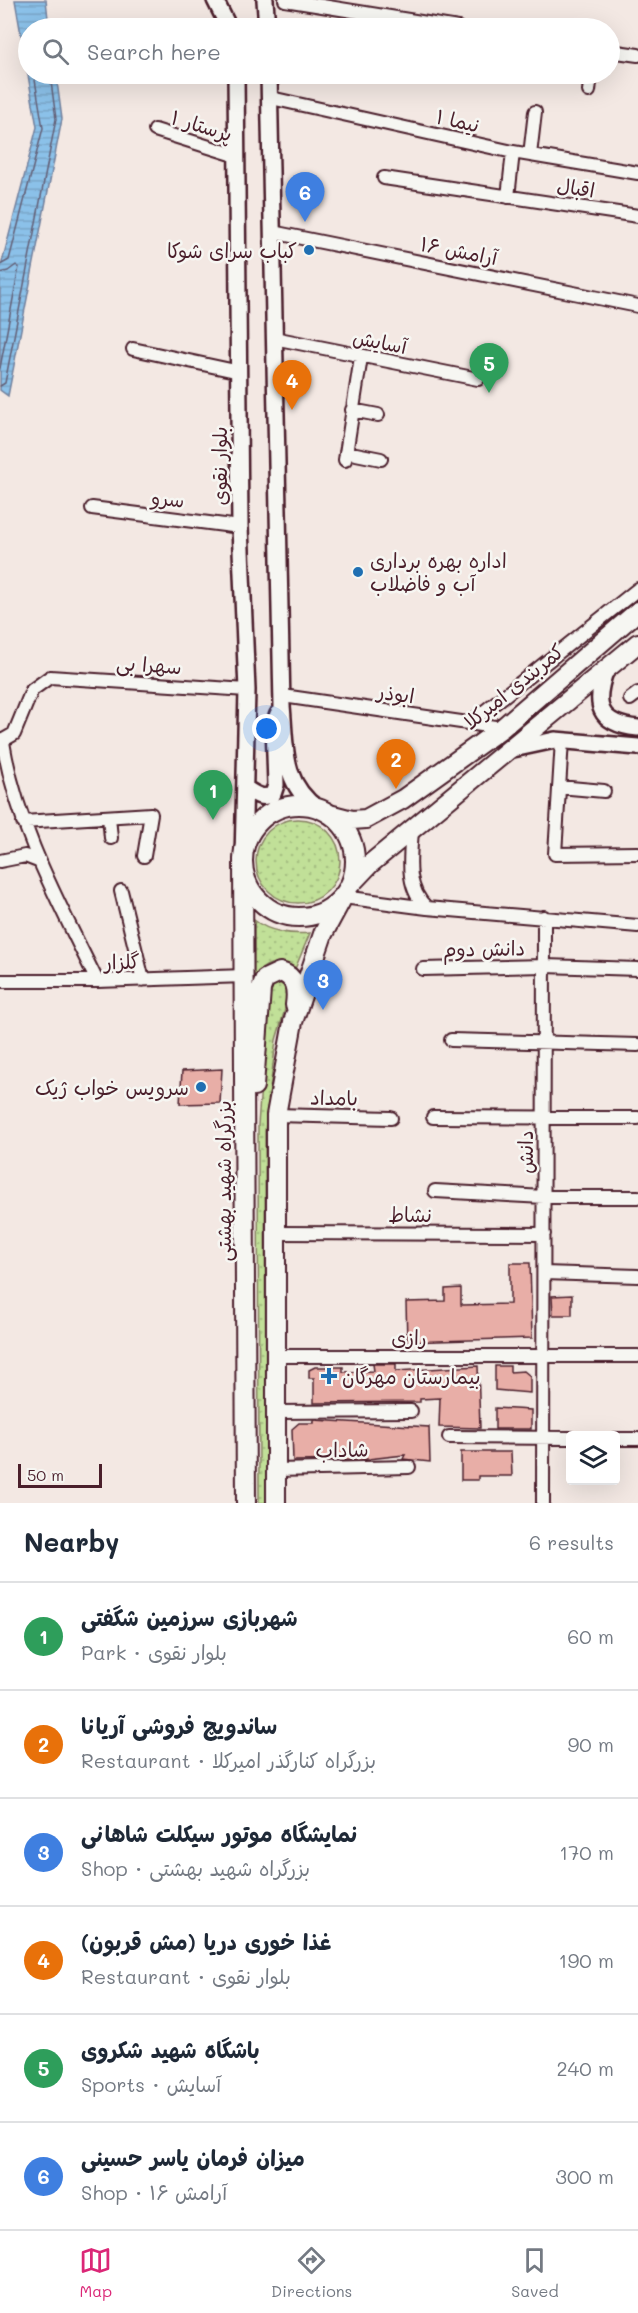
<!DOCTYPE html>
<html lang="en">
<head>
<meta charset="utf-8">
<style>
  :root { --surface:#fff; --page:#f6f6f7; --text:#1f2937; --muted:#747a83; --line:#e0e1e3; --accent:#db2777 }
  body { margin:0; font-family:Mali,"Playpen Sans Arabic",sans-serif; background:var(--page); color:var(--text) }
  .controls { position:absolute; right:18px; bottom:18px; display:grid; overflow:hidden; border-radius:6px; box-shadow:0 6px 24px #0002 }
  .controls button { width:54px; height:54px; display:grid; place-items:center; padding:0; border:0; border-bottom:2px solid var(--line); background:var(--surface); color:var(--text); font:30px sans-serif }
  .scale { position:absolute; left:18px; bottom:15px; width:84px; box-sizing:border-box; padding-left:6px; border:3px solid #4a1f2b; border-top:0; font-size:16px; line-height:21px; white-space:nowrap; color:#4a1f2b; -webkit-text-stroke:4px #f6f6f2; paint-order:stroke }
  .you { position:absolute; left:267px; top:729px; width:21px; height:21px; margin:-15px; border:4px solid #fff; border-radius:50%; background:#1a73e8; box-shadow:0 0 0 9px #1a73e833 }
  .badge { display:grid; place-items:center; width:39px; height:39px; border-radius:50%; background:var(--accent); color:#fff; font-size:20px; font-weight:700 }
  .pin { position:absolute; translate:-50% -50px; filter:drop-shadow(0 2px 3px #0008) }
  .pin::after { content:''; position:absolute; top:32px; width:21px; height:18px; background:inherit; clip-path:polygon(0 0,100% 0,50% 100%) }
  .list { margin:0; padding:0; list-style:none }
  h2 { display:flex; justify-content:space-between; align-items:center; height:78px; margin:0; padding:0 24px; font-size:26px }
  h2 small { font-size:20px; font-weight:400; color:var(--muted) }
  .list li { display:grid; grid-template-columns:39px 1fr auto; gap:18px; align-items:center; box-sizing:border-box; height:108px; padding:0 24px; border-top:2px solid var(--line) }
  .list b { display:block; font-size:22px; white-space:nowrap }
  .list p { margin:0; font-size:20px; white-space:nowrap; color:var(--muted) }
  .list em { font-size:20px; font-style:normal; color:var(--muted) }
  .icon { flex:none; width:33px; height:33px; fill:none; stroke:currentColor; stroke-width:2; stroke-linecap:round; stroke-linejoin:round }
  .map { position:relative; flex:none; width:638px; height:1503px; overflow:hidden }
  .search { position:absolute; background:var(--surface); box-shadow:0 6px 24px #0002; left:18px; right:18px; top:18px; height:66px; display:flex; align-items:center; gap:15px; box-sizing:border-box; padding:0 21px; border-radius:33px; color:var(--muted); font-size:22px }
  .sheet { height:726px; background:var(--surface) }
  nav { display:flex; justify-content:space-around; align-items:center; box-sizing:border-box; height:84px; border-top:2px solid var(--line); background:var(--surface); font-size:16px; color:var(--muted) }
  nav a { display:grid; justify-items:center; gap:3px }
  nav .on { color:var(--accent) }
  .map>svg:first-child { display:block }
</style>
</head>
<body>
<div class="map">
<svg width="638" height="1503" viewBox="0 0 638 1503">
  <defs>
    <pattern id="grass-dots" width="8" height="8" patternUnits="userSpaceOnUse" patternTransform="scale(1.5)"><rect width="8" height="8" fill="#c1e098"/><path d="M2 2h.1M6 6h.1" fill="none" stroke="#a7c083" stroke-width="1.8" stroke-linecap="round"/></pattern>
    <pattern id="water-rules" width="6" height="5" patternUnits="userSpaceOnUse" patternTransform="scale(1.5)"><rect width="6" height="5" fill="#8bc1e9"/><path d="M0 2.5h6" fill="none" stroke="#79a5c8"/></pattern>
  </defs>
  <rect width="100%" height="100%" fill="#f3e8e3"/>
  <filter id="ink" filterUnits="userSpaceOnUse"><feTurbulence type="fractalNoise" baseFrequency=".0167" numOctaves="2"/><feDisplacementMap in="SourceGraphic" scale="12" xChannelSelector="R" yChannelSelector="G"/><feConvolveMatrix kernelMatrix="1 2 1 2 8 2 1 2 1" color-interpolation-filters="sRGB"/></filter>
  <g filter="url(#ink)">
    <!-- grass -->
    <path fill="url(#grass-dots)" stroke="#868062" stroke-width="1.5" d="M256 861a42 42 0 1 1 84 0a42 42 0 1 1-84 0Z
      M 254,920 C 269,932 292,935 310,933 L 295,969 C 281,963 269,959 258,973 L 253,1051 Z
      M 277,982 L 286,987 L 288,999 L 276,1040 L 265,1131 L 266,1503 L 259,1503 L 258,1125 L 268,991 L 270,985 Z"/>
    <!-- water -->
    <path fill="url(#water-rules)" stroke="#71809d" stroke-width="1.5" d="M 15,0 L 46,0 L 49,28 L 28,28 L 28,74 L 56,74 L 62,119 L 8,396 L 0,390 L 0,270 L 37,127 Z"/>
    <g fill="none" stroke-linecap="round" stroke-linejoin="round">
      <!-- shore -->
      <path stroke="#646077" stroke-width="1.5" d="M 0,265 L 9,260 L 43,128 L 34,74
        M 0,273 L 8,271 L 16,265 L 19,267 L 0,368
        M 0,386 L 5,383 L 56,119 L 50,74"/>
    </g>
    <!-- building -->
    <path fill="#e8aea7" stroke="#4a1f2b" stroke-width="1.5" d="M 222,1069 L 220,1103 L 180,1104 L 182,1071 Z
      M 510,1263 L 530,1263 L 532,1338 L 407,1342 L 406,1302 L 445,1301 L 445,1289 L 461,1288 L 461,1305 L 510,1304 Z
      M 572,1295 L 572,1315 L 553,1315 L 552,1296 Z
      M 373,1364 L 396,1364 L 396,1371 L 478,1366 L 480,1428 L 439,1427 L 440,1398 L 420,1399 L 420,1402 L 314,1403 L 314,1378 L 309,1378 L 309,1370 L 315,1367 L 343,1367 L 343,1372 L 374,1371 Z
      M 495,1366 L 510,1366 L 510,1372 L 524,1371 L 530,1376 L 530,1393 L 495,1390 Z
      M 495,1408 L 531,1410 L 531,1429 L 495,1429 Z
      M 314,1420 L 429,1427 L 430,1462 L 403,1459 L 405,1455 L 359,1460 L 293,1461 L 292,1429 L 299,1423 L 314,1423 Z
      M 461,1452 L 511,1452 L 512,1476 L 478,1476 L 478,1480 L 461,1480 Z"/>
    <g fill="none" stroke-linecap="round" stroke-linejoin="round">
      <!-- minor casing -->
      <g stroke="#4a1f2b" stroke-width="16">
        <path id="minor" d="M 285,0 L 458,28
          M 610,51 L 638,55
          M 589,91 L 591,74
          M 271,98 L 513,152 L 638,173
          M 155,130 L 238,156
          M 530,155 L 535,112
          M 384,178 L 638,216
          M 508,197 L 513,152
          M 272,232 L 638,306
          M 274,338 L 478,379
          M 133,349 L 240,372
          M 352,410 L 378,415
          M 346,452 L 381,459
          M 345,460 L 361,357
          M 92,508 L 240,527
          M 283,696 L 502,728
          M 630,699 L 638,693
          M 470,723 L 638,589
          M 562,740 L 555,854 L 638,853
          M 0,742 L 14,734 L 32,690 L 50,677 L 247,690
          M 3,742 C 17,828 59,903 97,981
          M 559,787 L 604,791
          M 109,817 L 111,838
          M 23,822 L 151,814 L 144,856
          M 0,861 L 25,856 L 38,861
          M 121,891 L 143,980
          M 343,897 L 427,908 C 405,888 410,858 412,831
          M 427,908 L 638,926
          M 423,969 L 545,966 L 638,969
          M 0,981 L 97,981 L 245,976
          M 451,1040 L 638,1045
          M 276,1115 L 391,1118
          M 433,1117 L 638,1118
          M 435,1191 L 544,1197 L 638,1197
          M 276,1233 L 544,1234
          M 544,1273 L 638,1276
          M 276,1356 L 638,1356
          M 276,1412 L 411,1411
          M 449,1437 L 570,1438
          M 616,1439 L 638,1439
          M 276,1470 L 409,1467
          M 543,1503 L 544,917"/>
      </g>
      <!-- major casing -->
      <g stroke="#4a1f2b" stroke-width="20">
        <path id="major" d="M 215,0 L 229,28
          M 265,0 L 267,28
          M 236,74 L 240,527 L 247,690 L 243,859
          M 269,74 L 282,706 C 286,747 281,782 318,809
          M 606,669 C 593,705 598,724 638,728
          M 513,749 L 555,740 L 638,747
          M 245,788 C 255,794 262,800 273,794 L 276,785 L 274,724 L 278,714"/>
      </g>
      <!-- highway casing -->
      <g stroke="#4a1f2b" stroke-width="22">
        <path id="highway" d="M243 861a56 56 0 1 1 112 0a56 56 0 1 1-112 0Z
          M 329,814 L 352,820 L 366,819 L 403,799 L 502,728 L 638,611
          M 243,859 L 246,1503
          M 350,885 L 370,864 L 638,643
          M 254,1086 L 261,989 L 265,979 L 280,972 C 296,976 297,991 295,1005
          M 276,1503 L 276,1115 L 293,1022 L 323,934 L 343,897"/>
      </g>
      <!-- minor -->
      <use href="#minor" stroke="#f6f6f2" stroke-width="12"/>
      <!-- major -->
      <use href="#major" stroke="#f6f6f2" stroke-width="15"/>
      <!-- highway -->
      <use href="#highway" stroke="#f6f6f2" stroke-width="18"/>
    </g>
  </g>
  <!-- markers -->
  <g fill="#1f6fb2" stroke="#f6f6f2" stroke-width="2">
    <circle cx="309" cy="250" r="6"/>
    <circle cx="358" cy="572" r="6"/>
    <circle cx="201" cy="1087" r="6"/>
    <path d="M326 1367h6v6h6v6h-6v6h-6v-6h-6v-6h6z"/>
  </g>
  <g text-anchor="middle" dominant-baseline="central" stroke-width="5" stroke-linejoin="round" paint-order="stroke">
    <!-- street labels -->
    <g font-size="20" fill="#4a1f2b" stroke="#f6f6f2">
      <text transform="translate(458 120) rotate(13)">نیما ۱</text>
      <text transform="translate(202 125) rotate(17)">پرستار ۱</text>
      <text transform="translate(576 187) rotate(9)">اقبال</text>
      <text transform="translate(459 250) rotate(11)">آرامش ۱۶</text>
      <text transform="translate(380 341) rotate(11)">آسایش</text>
      <text transform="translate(219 466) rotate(-90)">بلوار نقوی</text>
      <text transform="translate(168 498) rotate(7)">سرو</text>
      <text transform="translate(149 664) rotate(4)">سهرا بی</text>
      <text transform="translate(513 686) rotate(-39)">کمربندی امیرکلا</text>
      <text transform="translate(396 693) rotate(8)">ابوذر</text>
      <text transform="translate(484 948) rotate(-1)">دانش دوم</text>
      <text transform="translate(122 961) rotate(-2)">گلزار</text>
      <text transform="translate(334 1097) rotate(1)">بامداد</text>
      <text transform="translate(525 1152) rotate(-90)">دانش</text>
      <text transform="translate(223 1181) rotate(-90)">بزرگراه شهید بهشتی</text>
      <text x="410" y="1214">نشاط</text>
      <text x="409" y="1337">رازی</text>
      <text transform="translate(342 1449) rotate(-1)">شاداب</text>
    </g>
    <!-- poi labels -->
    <g font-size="20" fill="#4a1f2b" stroke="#f6f6f2" text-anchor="end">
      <text x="297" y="250">کباب سرای شوکا</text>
      <text x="370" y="560" text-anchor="start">اداره بهره برداری<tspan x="370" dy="23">آب و فاضلاب</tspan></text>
      <text x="189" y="1087">سرویس خواب ژیک</text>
      <text x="342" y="1376" text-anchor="start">بیمارستان مهرگان</text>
    </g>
  </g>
</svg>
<div class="controls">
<button><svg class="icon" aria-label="layers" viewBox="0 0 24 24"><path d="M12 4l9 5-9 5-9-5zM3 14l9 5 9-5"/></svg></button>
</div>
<div class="scale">50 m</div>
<div class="you"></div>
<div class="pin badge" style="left:213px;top:820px;background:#2e9e5b">1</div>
<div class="pin badge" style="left:396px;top:789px;background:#e8710a">2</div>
<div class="pin badge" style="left:323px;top:1010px;background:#3f7fe0">3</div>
<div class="pin badge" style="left:292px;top:410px;background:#e8710a">4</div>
<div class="pin badge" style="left:489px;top:393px;background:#2e9e5b">5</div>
<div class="pin badge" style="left:305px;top:222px;background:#3f7fe0">6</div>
<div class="search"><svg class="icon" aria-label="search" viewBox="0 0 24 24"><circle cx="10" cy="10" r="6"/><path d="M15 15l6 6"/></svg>Search here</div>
</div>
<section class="sheet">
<h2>Nearby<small>6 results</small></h2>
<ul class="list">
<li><span class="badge" style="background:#2e9e5b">1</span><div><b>شهربازی سرزمین شگفتی</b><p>Park · بلوار نقوی</p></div><em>60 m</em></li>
<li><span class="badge" style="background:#e8710a">2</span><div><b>ساندویچ فروشی آریانا</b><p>Restaurant · بزرگراه کنارگذر امیرکلا</p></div><em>90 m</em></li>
<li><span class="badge" style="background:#3f7fe0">3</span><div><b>نمایشگاه موتور سیکلت شاهانی</b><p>Shop · بزرگراه شهید بهشتی</p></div><em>170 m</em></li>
<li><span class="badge" style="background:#e8710a">4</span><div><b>غذا خوری دریا (مش قربون)</b><p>Restaurant · بلوار نقوی</p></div><em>190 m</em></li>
<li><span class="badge" style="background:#2e9e5b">5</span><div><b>باشگاه شهید شکروی</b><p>Sports · آسایش</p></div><em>240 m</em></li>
<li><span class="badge" style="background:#3f7fe0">6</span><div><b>میزان فرمان یاسر حسینی</b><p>Shop · آرامش ۱۶</p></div><em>300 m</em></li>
</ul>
</section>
<nav>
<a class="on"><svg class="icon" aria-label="map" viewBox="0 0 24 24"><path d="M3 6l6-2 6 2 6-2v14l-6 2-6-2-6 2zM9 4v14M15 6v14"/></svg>Map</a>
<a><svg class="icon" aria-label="directions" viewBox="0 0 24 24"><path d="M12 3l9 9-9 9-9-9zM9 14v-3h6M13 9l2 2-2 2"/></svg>Directions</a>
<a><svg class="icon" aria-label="saved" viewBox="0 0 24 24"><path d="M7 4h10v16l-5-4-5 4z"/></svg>Saved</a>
</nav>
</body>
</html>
